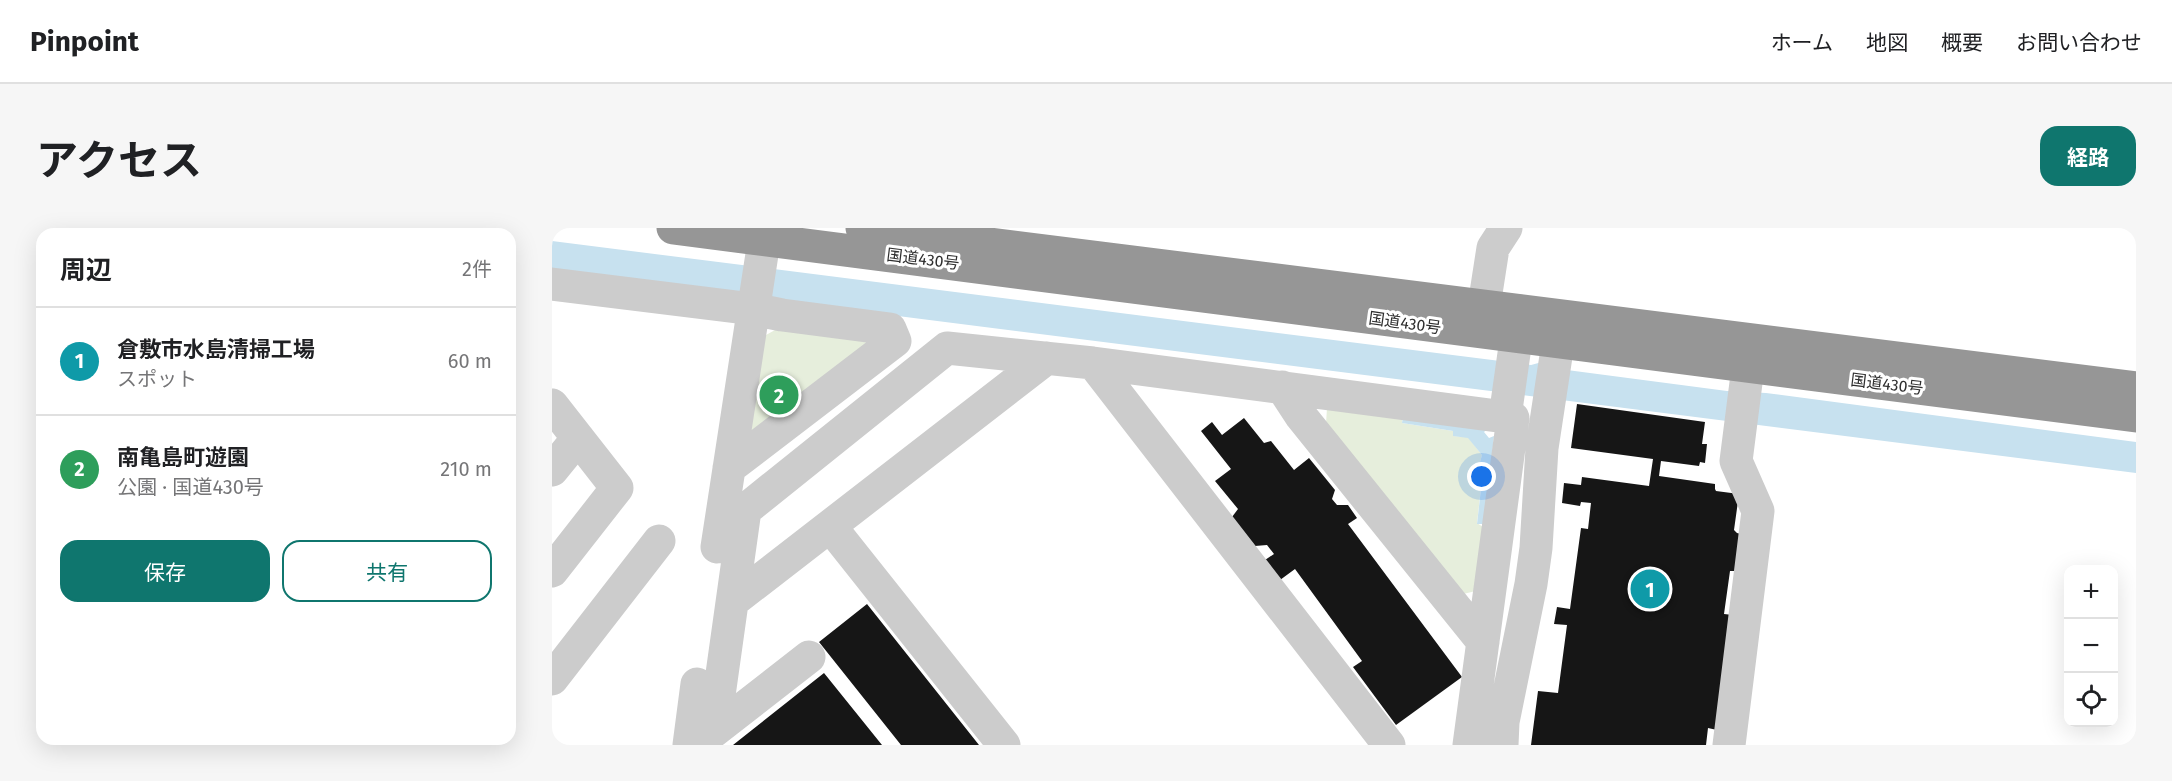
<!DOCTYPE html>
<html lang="ja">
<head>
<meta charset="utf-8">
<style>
  :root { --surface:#fff; --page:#f6f6f6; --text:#202124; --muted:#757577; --line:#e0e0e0; --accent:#0f766e }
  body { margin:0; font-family:"Fira Sans","Noto Sans JP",sans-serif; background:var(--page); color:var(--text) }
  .controls { position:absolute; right:18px; bottom:18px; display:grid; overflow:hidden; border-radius:12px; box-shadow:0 6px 24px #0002 }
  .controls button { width:54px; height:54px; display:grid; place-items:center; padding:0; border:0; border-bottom:2px solid var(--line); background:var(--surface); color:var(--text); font:30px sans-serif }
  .you { position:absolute; left:930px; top:249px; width:21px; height:21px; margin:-15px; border:4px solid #fff; border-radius:50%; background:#1a73e8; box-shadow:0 0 0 9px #1a73e833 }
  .badge { display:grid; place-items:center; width:39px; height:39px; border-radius:50%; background:var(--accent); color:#fff; font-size:20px; font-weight:700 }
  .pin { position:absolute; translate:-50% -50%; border:3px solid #fff; box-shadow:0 2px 6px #0006 }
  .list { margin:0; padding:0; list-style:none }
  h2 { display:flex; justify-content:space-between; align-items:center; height:78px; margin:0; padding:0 24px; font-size:26px }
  h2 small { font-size:20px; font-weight:400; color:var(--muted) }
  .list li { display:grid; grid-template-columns:39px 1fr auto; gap:18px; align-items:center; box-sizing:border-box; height:108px; padding:0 24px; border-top:2px solid var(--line) }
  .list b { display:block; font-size:22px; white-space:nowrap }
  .list p { margin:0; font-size:20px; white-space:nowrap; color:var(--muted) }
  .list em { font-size:20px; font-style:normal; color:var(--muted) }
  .actions { display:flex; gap:12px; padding:18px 24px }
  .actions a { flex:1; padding:14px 0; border:2px solid var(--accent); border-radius:18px; text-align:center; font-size:21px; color:var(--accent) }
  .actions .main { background:var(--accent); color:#fff }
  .icon { flex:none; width:33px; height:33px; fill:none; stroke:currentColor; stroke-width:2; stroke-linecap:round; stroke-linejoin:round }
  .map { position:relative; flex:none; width:1584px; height:517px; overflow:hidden; border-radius:18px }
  header { display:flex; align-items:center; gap:36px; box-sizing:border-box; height:84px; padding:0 30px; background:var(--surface); border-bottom:2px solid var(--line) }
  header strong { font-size:28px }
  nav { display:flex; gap:33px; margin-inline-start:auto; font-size:21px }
  .intro { display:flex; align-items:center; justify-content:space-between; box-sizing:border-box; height:144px; padding:0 36px }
  h1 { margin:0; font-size:42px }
  .button { padding:15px 27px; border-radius:18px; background:var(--accent); color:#fff; font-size:21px; font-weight:700 }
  main { display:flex; gap:36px; padding:0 36px }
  aside { flex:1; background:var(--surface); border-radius:18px; box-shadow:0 6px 24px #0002 }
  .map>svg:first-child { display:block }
</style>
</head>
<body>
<header>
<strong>Pinpoint</strong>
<nav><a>ホーム</a><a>地図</a><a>概要</a><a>お問い合わせ</a></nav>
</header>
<div class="intro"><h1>アクセス</h1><a class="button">経路</a></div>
<main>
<aside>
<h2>周辺<small>2件</small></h2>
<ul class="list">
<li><span class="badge" style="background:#0f9aa8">1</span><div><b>倉敷市水島清掃工場</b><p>スポット</p></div><em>60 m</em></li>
<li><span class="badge" style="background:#2e9e5b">2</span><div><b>南亀島町遊園</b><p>公園 · 国道430号</p></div><em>210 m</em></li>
</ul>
<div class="actions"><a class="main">保存</a><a>共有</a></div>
</aside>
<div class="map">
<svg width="1584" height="517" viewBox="0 0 1584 517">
  <rect width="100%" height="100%" fill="#fff"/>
  <!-- green -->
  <path fill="#e6eedc" d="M 232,97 L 317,110 L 318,120 L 193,214 L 207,111 Z
    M 775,180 L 851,182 L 850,195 L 901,203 L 901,208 L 916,209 L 930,227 L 926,242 L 931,242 L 925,295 L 937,303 L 924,363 L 911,366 L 774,196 Z"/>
  <!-- water -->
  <path fill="#c7e1ef" d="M 0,13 L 979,137 L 990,134 L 1015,142 L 1175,163 L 1214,165 L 1584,214 L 1584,245 L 0,44 Z
    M 851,188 L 935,201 L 932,204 L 937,210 L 942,208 L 933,296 L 925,296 L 931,243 L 926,242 L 930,227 L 916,210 L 901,208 L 901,203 L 850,195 Z"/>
  <!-- building -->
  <path fill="#161616" d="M 1025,176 L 1153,194 L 1150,216 L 1155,216 L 1153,235 L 1148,234 L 1147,238 L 1109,233 L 1107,248 L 1163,256 L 1163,261 L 1164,263 L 1187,266 L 1182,302 L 1185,305 L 1189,306 L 1184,343 L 1178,343 L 1172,386 L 1181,387 L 1165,502 L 1156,500 L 1154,517 L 979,517 L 986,463 L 1006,465 L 1015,397 L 1002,396 L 1005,379 L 1018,381 L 1029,300 L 1036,301 L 1039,275 L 1029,274 L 1028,278 L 1010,275 L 1012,255 L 1029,257 L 1030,249 L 1097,258 L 1101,231 L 1019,220 Z
    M 692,190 L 712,215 L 719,213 L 742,242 L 757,230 L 783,262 L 780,271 L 785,277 L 796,277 L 805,290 L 796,296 L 910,449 L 844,497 L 801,439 L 810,433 L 743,341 L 728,352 L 713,332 L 722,326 L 715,317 L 703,318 L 680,289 L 686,281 L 663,253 L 679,241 L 649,203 L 660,194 L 670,207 Z
    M 315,376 L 427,517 L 349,517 L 267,414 Z
    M 272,445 L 330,517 L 181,517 Z"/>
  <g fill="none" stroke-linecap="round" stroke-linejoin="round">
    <!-- minor -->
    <path stroke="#ccc" stroke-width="33" d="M 0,56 L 201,81 L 230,87 L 338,101 L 343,113 L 177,240
      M 932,78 L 941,20 L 954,0
      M 541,135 L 837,517
      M 730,159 L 749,188 L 931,414
      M 0,177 L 65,260 L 0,343
      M 953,189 L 968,83
      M 0,242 L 26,210
      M 278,298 L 452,517
      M 165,319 L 214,0
      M 181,373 L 495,130
      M 257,429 L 162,503 L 193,282 L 395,120 L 541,135 L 953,189 L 961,190 L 917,517
      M 0,451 L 107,313
      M 137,517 L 145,456
      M 950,517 L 951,494 L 979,356 L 984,320 L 990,220 L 1006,115
      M 1177,517 L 1206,283 L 1184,233 L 1196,139"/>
    <!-- highway -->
    <path stroke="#969696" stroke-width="33" d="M 121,0 L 1584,188
      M 310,0 L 1584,160"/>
  </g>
  <g text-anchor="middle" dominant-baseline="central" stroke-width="6" stroke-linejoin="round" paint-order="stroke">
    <!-- street labels -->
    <g font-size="16" fill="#2f2f2f" stroke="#fff">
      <text transform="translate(371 31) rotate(7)">国道430号</text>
      <text transform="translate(853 95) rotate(8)">国道430号</text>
      <text transform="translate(1335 156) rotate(7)">国道430号</text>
    </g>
  </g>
</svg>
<div class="controls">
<button>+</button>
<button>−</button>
<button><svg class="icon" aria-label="locate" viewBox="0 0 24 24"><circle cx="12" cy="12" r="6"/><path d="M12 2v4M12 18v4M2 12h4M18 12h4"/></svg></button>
</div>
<div class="you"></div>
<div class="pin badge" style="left:1098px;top:361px;background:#0f9aa8">1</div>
<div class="pin badge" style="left:227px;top:167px;background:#2e9e5b">2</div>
</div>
</main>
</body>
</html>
